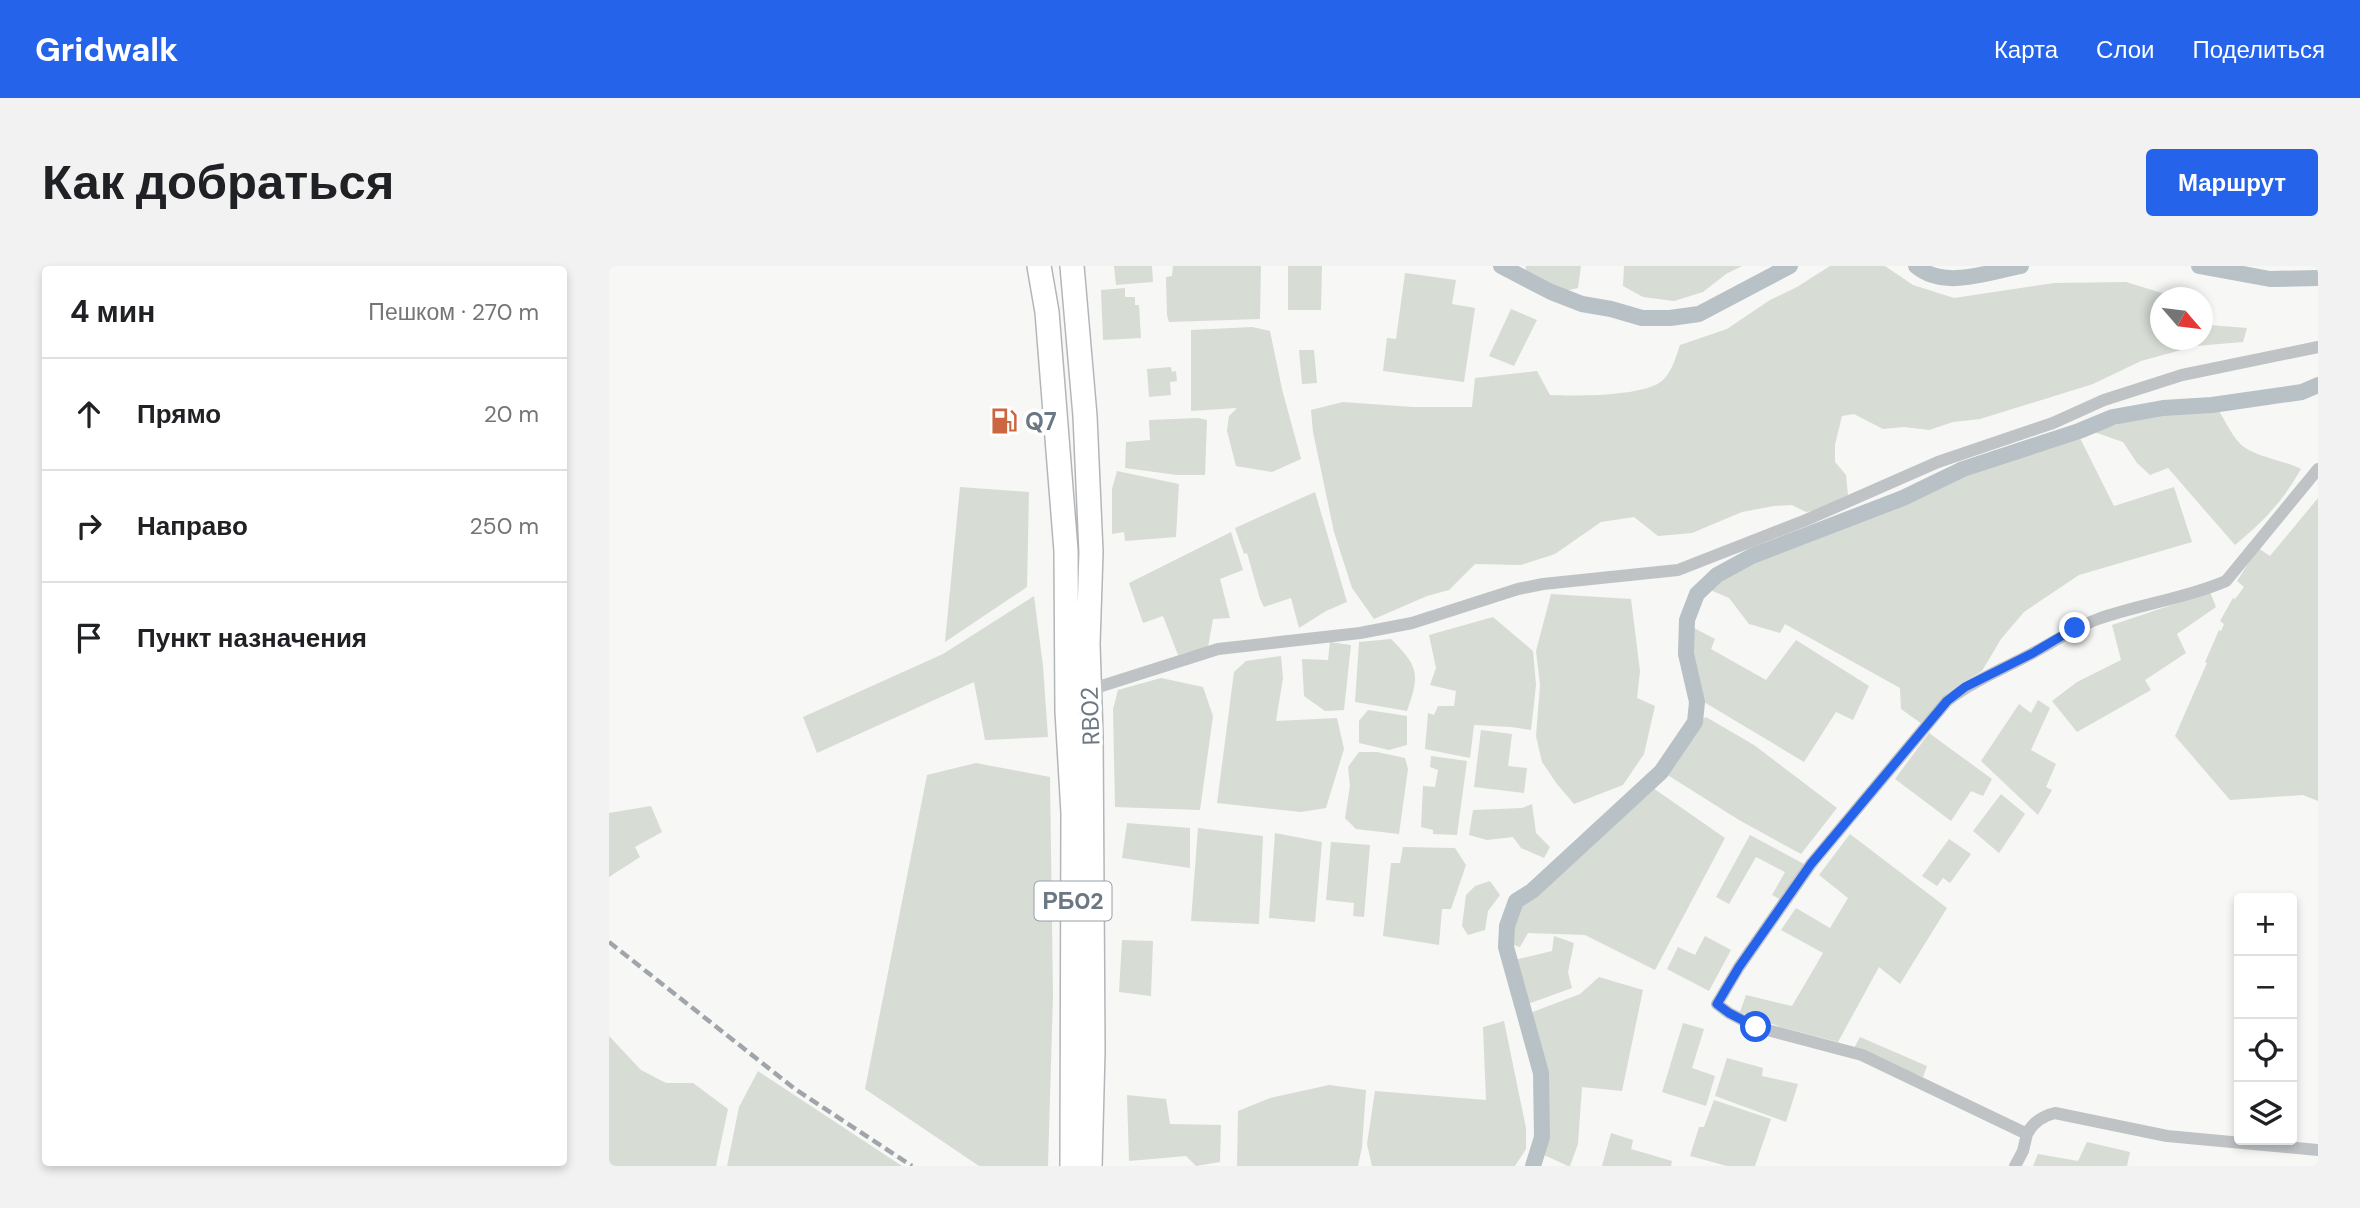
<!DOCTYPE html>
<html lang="ru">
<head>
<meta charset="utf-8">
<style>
  :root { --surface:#fff; --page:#f2f2f2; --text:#202124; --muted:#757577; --line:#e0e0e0; --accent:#2563eb }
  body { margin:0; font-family:"DM Sans",sans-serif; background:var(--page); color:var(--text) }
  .controls { position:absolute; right:21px; bottom:21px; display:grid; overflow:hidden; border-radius:7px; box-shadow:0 4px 10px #0003 }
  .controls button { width:63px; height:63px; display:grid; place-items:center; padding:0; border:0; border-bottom:2px solid var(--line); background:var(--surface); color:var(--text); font:35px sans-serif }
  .compass { position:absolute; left:1541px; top:21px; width:63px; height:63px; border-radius:50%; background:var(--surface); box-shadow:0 4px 10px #0003; rotate:118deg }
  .stop { position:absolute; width:21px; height:21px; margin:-16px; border:5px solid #2563eb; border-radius:50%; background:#fff }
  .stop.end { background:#2563eb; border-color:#fff; box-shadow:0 2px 7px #0008 }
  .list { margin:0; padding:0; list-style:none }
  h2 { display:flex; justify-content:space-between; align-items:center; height:91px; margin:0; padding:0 28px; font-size:30px }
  h2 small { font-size:23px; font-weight:400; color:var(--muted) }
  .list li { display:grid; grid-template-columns:46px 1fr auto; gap:21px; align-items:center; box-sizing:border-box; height:112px; padding:0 28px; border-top:2px solid var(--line) }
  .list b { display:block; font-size:26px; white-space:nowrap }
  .list em { font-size:23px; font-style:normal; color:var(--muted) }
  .icon { flex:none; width:38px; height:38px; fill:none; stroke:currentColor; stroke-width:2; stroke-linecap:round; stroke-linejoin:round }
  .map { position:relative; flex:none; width:1709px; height:900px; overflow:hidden; border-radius:7px }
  header { display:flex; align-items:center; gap:42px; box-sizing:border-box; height:98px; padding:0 35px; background:var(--accent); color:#fff }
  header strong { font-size:33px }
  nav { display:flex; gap:38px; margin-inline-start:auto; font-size:24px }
  .intro { display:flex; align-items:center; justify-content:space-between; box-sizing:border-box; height:168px; padding:0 42px }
  h1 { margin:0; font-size:49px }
  .button { padding:18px 32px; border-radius:7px; background:var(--accent); color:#fff; font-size:24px; font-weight:700 }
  main { display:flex; gap:42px; padding:0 42px }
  aside { flex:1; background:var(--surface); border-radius:7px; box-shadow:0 4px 10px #0003 }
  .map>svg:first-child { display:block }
</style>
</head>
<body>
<header>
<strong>Gridwalk</strong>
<nav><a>Карта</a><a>Слои</a><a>Поделиться</a></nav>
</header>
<div class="intro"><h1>Как добраться</h1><a class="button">Маршрут</a></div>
<main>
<aside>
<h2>4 мин<small>Пешком · 270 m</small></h2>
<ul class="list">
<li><svg class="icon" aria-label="ahead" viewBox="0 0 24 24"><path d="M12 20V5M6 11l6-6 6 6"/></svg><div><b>Прямо</b></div><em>20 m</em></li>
<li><svg class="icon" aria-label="right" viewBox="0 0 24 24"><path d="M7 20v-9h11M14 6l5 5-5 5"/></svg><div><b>Направо</b></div><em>250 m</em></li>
<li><svg class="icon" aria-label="arrive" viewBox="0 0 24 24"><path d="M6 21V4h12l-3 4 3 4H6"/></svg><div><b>Пункт назначения</b></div></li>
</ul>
</aside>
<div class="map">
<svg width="1709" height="900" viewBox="0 0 1709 900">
  <rect width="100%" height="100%" fill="#f7f7f5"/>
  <!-- green -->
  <path fill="#d7dcd5" d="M 505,0 L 543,0 L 544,16 L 507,19 Z
    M 564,0 L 652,0 L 651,53 L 560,56 L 558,49 L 557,11 L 563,10 Z
    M 679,0 L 713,0 L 712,44 L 679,44 Z
    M 917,0 L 972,0 L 969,22 L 951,26 L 916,6 Z
    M 1015,0 L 1133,0 L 1117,8 L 1094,26 L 1065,35 L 1034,31 L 1014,20 Z
    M 1221,0 L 1276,0 L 1304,19 L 1345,32 L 1445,17 L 1517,16 L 1566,31 L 1552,32 L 1552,74 L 1594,74 L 1594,51 L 1600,59 L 1638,62 L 1634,76 L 1587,80 L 1532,95 L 1484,118 L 1371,153 L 1344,156 L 1320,164 L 1295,161 L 1274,163 L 1245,148 L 1233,150 L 1226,179 L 1226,196 L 1237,209 L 1239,229 L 1210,244 L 1197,246 L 1183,239 L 1165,240 L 1133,246 L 1083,267 L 1049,270 L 1025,251 L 992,256 L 946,288 L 912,299 L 866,298 L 840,324 L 818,330 L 765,353 L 743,322 L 725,266 L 704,166 L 702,144 L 734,136 L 803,141 L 863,141 L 866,112 L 928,105 L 941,129 C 966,130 1036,131 1054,114 C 1063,105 1067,91 1071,79 L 1118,63 L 1161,34 L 1188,21 Z
    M 796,7 L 847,14 L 843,38 L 866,42 L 855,116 L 774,105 L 778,72 L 787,73 Z
    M 516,22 L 516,31 L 526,31 L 526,39 L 530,39 L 532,72 L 494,74 L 492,24 Z
    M 902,43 L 928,54 L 905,100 L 880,90 Z
    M 643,61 L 661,65 L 673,123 L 692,193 L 663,206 L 627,200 L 618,165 L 620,150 L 628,142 L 582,145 L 582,64 Z
    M 690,84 L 705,84 L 708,117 L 693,118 Z
    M 562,101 L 563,106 L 567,105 L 568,115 L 561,116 L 562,129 L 540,131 L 538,103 Z
    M 1571,145 L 1610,145 C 1617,156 1625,174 1635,181 C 1651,192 1674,194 1692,203 C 1673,236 1655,255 1626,279 L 1559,202 L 1541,209 L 1528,197 L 1514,176 L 1485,166 L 1528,152 Z
    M 589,152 L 598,154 L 596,209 L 568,209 L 516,202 L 517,176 L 541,174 L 540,154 Z
    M 1470,170 L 1505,240 L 1565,221 L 1583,276 L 1470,309 L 1415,346 L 1392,373 L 1373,405 L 1338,427 L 1313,458 L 1292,443 L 1291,422 L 1176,358 L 1171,367 L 1140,358 L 1120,332 L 1099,323 L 1111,311 L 1146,293 L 1295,236 L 1356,208 Z
    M 508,205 L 570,218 L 567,271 L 516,275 L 515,266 L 503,268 L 503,223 Z
    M 351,221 L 420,226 L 418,321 L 336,376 Z
    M 706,226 L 738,336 L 717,345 L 690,362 L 682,332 L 655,341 L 651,333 L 638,287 L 635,288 L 626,262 Z
    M 1709,232 L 1709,535 L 1694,529 L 1621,534 L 1566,470 L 1598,397 L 1596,396 L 1610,364 L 1612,365 L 1615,358 L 1611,355 L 1624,332 L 1626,333 L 1635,321 L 1628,315 L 1649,282 L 1661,290 Z
    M 622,266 L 634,304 L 611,313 L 621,352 L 604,353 L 599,381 L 569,389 L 554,350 L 534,357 L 520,317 Z
    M 1601,326 L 1607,341 L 1568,368 L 1577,387 L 1536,414 L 1542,424 L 1468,466 L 1443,435 L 1468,416 L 1512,394 L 1503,359 Z
    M 942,328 L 1022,333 L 1031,405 L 1028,432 L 1046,440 L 1035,488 L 1014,519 L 965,538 L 948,518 L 933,496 L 927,470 L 931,419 L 927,385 Z
    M 425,330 L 434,400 L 439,471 L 376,474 L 365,416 L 208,487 L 194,451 L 334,388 Z
    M 884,351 L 924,385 L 927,419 L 922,464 L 902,461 L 865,459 L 861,492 L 816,483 L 819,447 L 825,449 L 829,440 L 845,440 L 847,425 L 821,419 L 827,402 L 820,369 Z
    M 1085,362 L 1106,373 L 1102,383 L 1157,414 L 1187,374 L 1260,420 L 1244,454 L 1227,446 L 1195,496 L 1095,436 L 1082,380 Z
    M 782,373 C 810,401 811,408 798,445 L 746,436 L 750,376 Z
    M 721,376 L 742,379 L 735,444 L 716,445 L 695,430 L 693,393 L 719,394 Z
    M 672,390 L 674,412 L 667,455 L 728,452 L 735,483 L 717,542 L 692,546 L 608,537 L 625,406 L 637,395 Z
    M 552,412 L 594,421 L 604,450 L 591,544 L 506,541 L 504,443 L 509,424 Z
    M 1429,434 L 1441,442 L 1422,484 L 1447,498 L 1437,521 L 1443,524 L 1429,549 L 1372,495 L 1410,438 L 1422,447 Z
    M 759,444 L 798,450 L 798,479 L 780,484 L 750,477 L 750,455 Z
    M 1097,451 L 1145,479 L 1228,542 L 1192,588 L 1130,554 L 1057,508 L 1088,457 Z
    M 872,464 L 903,468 L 899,500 L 918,502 L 915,527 L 865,521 Z
    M 1320,467 L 1383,513 L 1374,530 L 1362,525 L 1342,555 L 1286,513 Z
    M 750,486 L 768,486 L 796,492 L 799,503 L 790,568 L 747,563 L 736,552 L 741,520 L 739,501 Z
    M 822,490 L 858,495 L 848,569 L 824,568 L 824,564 L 812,561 L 814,520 L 826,521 L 829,504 L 821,501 Z
    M 367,497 L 441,511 L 444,729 L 439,900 L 370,900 L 256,823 L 318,509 Z
    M 1044,522 L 1116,572 L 1046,704 L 976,669 L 919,667 L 911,681 L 902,678 L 900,675 L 900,661 L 908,637 L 924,627 L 1023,537 Z
    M 1392,528 L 1416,548 L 1390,587 L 1364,565 Z
    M 923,538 L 927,567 L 941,581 L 935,592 L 912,582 L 904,571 L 878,574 L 860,569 L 864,544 L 913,542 Z
    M 42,540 L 53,566 L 26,581 L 31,591 L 0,611 L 0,547 Z
    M 518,557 L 581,562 L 581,602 L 513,592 Z
    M 589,562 L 654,570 L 650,658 L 582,655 Z
    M 666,567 L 713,576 L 706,656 L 660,652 Z
    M 1241,568 L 1338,642 L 1291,718 L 1270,701 L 1229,776 L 1172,761 L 1131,746 L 1137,729 L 1183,740 L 1214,687 L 1172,664 L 1187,642 L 1221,662 L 1239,632 L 1210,609 Z
    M 1141,569 L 1195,598 L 1174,635 L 1163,629 L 1176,606 L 1147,591 L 1120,638 L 1107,631 Z
    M 1340,573 L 1362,588 L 1341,617 L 1334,612 L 1328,620 L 1313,610 Z
    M 722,576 L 761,579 L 755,651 L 744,650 L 745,637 L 717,634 Z
    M 794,581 L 846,582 L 857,599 L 842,643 L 833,643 L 830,679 L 774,670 L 782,597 L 791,597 Z
    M 881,615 L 891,629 L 879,645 L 876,664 L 859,669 L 853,660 L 857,629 L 866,620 Z
    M 945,670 L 965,677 L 959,706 L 963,722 L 916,739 L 905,694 L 943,685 Z
    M 1096,670 L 1122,684 L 1100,725 L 1058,703 L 1069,681 L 1086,689 Z
    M 513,674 L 544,675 L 542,730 L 510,726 Z
    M 990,711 L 1034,724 L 1013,825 L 973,821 L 969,878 L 961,900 L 959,900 L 933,888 C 943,837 935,796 921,747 L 971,728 Z
    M 895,755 L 917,862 L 917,883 L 906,900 L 763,900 L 758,878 L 766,825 L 877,834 L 874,761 Z
    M 1074,757 L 1095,763 L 1083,802 L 1106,810 L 1097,840 L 1053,826 Z
    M 0,770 L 32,804 L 57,817 L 84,817 L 119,843 L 107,900 L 0,900 Z
    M 1251,771 L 1318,800 L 1314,811 L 1244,784 Z
    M 1118,792 L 1154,802 L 1153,810 L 1189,818 L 1177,856 L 1106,830 Z
    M 149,805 L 293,900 L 118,900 L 130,841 Z
    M 720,819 L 757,824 L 753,881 L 749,900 L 628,900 L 629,845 L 661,832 Z
    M 518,829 L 557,833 L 561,858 L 612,859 L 611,896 L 587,900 L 577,890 L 520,895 Z
    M 1105,834 L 1162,853 L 1146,900 L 1118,900 L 1081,890 L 1090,861 L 1095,861 Z
    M 1002,867 L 1024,874 L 1022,883 L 1063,895 L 1062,900 L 993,900 Z
    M 1478,876 L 1521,886 L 1518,900 L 1424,900 L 1429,888 L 1469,895 Z"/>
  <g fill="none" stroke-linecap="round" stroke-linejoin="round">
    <!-- canal -->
    <path stroke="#b8c1c6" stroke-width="16" d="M 892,0 L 942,26 L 973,38 L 1002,43 L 1033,52 L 1061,52 L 1090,48 L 1181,0
      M 1307,0 C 1335,24 1379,6 1412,0
      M 1590,0 L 1661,13 L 1709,12
      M 924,900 L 933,871 L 932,807 L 897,681 L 898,660 L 907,635 L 923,625 L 1052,506 L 1086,456 L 1088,436 L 1077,388 L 1078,354 L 1088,328 L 1108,309 L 1143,290 L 1294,232 L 1354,203 L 1470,165 L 1504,151 L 1554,142 L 1603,139 L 1693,126 L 1709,119"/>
    <!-- highway casing -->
    <g stroke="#b3b6b9" stroke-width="26">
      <path id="highway" d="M 430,0 L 438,46 L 457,285 L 458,445 L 464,547 L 463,900
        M 463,0 L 476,150 L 482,286 L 479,378 L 482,470 L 484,785 L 481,900"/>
    </g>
    <!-- street -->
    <path stroke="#bfc3c6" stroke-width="12" d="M 480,424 L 609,383 L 751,367 L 803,357 L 909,323 L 934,318 L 1069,304 L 1197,254 L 1329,196 L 1444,157 L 1495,134 L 1573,109 L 1709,81
      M 1418,868 C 1424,856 1433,850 1446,847 L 1558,870 L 1709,884
      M 1406,900 L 1414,885 L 1418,868 L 1253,789 L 1147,761 L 1120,747 L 1108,738 L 1130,701 L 1202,598 L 1338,435 C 1364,415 1394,403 1422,388 C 1445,376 1465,362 1489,353 C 1531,338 1575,333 1617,315 L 1709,203"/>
    <!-- highway -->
    <use href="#highway" stroke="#fff" stroke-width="23"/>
    <!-- rail -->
    <path stroke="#a0a5aa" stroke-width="4.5" stroke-dasharray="10 5" stroke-linecap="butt" d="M 0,676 L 186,823 L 303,900"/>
  </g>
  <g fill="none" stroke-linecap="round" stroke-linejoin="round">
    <!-- route -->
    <path stroke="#2563eb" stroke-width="9" d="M 1147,761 L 1120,747 L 1108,738 L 1130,701 L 1202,598 L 1338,435 L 1356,421 L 1424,387 L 1466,362"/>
  </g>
  <!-- icons -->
  <defs>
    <g id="fuel-bare" transform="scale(2.1)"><path d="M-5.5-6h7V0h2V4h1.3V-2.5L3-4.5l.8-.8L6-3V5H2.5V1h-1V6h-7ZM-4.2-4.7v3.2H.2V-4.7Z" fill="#cc6640" stroke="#fff" stroke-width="2.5" paint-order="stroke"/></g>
  </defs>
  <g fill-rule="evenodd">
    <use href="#fuel-bare" x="395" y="155"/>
  </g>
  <g text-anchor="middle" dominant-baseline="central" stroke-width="7" stroke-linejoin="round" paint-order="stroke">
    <!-- shield labels -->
    <rect fill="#fff" stroke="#97a0a8" stroke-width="2" x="425.5" y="615.5" width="77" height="39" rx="5"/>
    <g font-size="23" font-weight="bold" fill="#6b7782">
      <text x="464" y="635">РБ02</text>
    </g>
    <!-- poi labels -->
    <g font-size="24" font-weight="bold" fill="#6b7782" stroke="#fff" text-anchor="start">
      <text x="416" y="155">Q7</text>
    </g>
    <!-- street labels -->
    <g font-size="24" fill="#6b7782" stroke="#fff">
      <text transform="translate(481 450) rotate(-92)">RB02</text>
    </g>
  </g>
</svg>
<div class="controls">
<button>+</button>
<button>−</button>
<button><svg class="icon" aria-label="locate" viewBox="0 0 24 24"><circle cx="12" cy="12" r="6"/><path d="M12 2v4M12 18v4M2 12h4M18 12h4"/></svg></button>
<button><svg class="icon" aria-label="layers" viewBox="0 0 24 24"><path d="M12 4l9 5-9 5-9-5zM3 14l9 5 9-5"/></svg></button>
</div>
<svg class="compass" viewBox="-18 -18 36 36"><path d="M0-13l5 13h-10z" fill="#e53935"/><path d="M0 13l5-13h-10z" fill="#757577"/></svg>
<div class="stop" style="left:1147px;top:761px"></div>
<div class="stop end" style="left:1466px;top:362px"></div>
</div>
</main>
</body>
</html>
